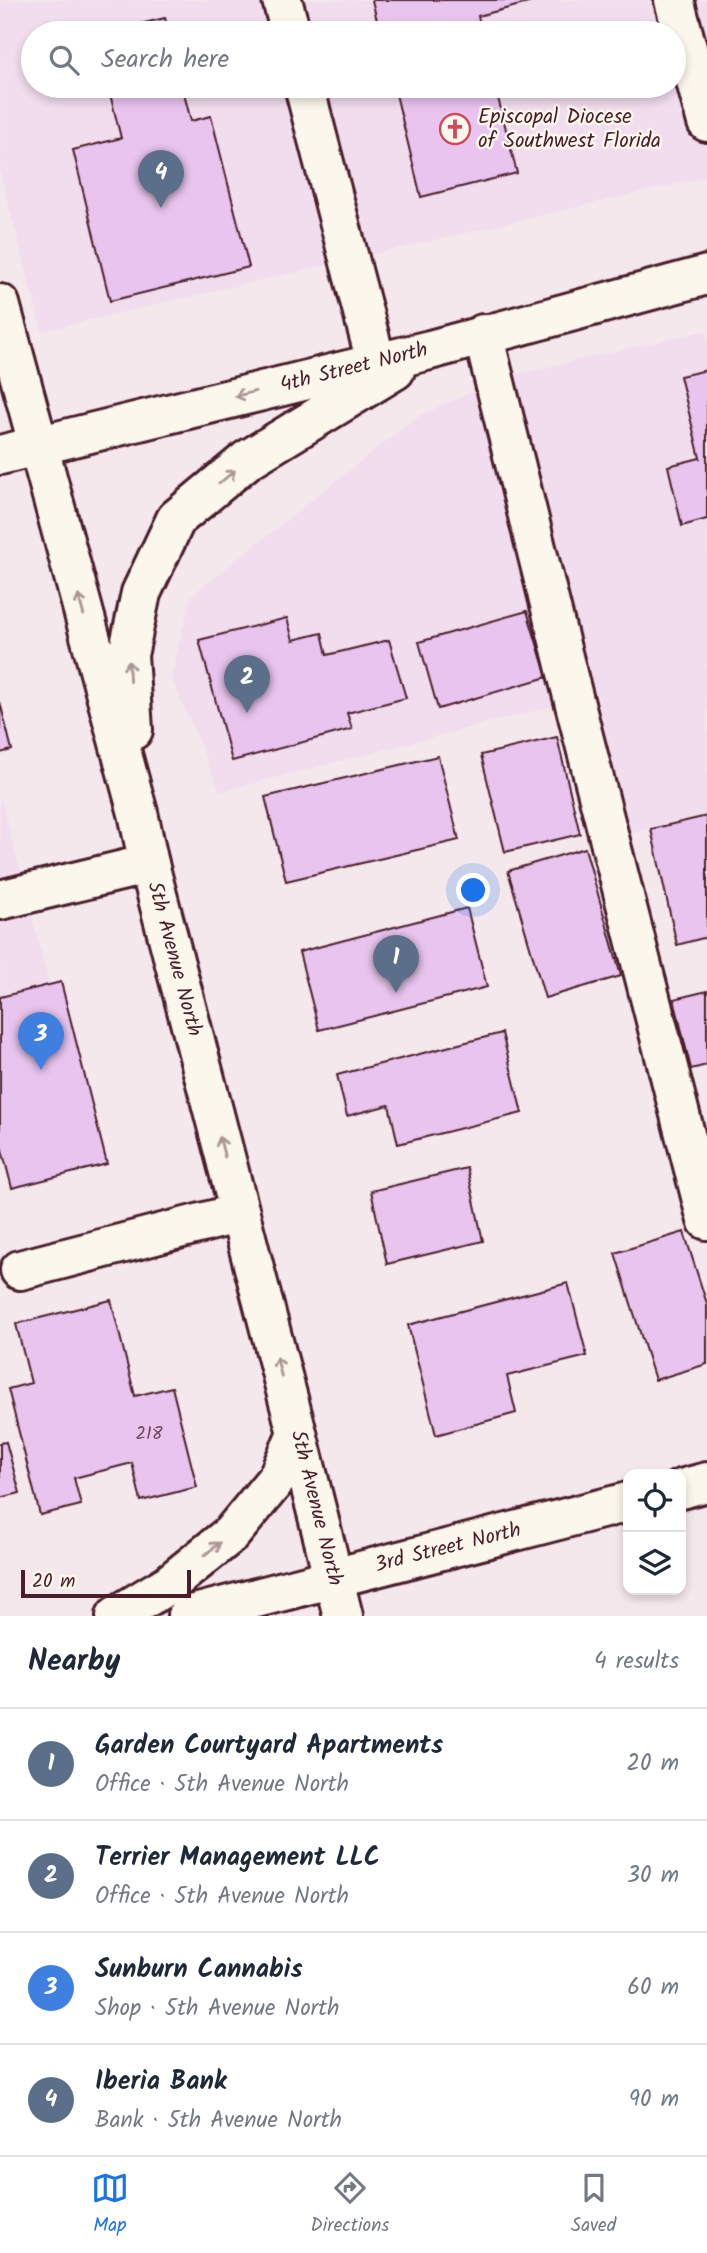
<!DOCTYPE html>
<html lang="en">
<head>
<meta charset="utf-8">
<style>
  :root { --surface:#fff; --page:#f2f2f3; --text:#1f2937; --muted:#747a83; --line:#e0e1e3; --accent:#1a73e8 }
  body { margin:0; font-family:Kalam,sans-serif; background:var(--page); color:var(--text) }
  .controls { position:absolute; right:21px; bottom:21px; display:grid; overflow:hidden; border-radius:14px; box-shadow:0 4px 10px #0003 }
  .controls button { width:63px; height:63px; display:grid; place-items:center; padding:0; border:0; border-bottom:2px solid var(--line); background:var(--surface); color:var(--text); font:35px sans-serif }
  .scale { position:absolute; left:21px; bottom:18px; width:170px; box-sizing:border-box; padding-left:7px; border:4px solid #4a1f2b; border-top:0; font-size:19px; line-height:24px; white-space:nowrap; color:#4a1f2b; -webkit-text-stroke:5px #fbf7ec; paint-order:stroke }
  .you { position:absolute; left:474px; top:891px; width:24px; height:24px; margin:-18px; border:5px solid #fff; border-radius:50%; background:#1a73e8; box-shadow:0 0 0 10px #1a73e833 }
  .badge { display:grid; place-items:center; width:46px; height:46px; border-radius:50%; background:var(--accent); color:#fff; font-size:23px; font-weight:700 }
  .pin { position:absolute; translate:-50% -58px; filter:drop-shadow(0 2px 4px #0008) }
  .pin::after { content:''; position:absolute; top:37px; width:24px; height:21px; background:inherit; clip-path:polygon(0 0,100% 0,50% 100%) }
  .list { margin:0; padding:0; list-style:none }
  h2 { display:flex; justify-content:space-between; align-items:center; height:91px; margin:0; padding:0 28px; font-size:30px }
  h2 small { font-size:23px; font-weight:400; color:var(--muted) }
  .list li { display:grid; grid-template-columns:46px 1fr auto; gap:21px; align-items:center; box-sizing:border-box; height:112px; padding:0 28px; border-top:2px solid var(--line) }
  .list b { display:block; font-size:26px; white-space:nowrap }
  .list p { margin:0; font-size:23px; white-space:nowrap; color:var(--muted) }
  .list em { font-size:23px; font-style:normal; color:var(--muted) }
  .icon { flex:none; width:38px; height:38px; fill:none; stroke:currentColor; stroke-width:2; stroke-linecap:round; stroke-linejoin:round }
  .map { position:relative; flex:none; width:707px; height:1616px; overflow:hidden }
  .search { position:absolute; background:var(--surface); box-shadow:0 4px 10px #0003; left:21px; right:21px; top:21px; height:77px; display:flex; align-items:center; gap:18px; box-sizing:border-box; padding:0 24px; border-radius:38px; color:var(--muted); font-size:26px }
  .sheet { height:539px; background:var(--surface) }
  nav { display:flex; justify-content:space-around; align-items:center; box-sizing:border-box; height:98px; border-top:2px solid var(--line); background:var(--surface); font-size:19px; color:var(--muted) }
  nav a { display:grid; justify-items:center; gap:4px }
  nav .on { color:var(--accent) }
  .map>svg:first-child { display:block }
</style>
</head>
<body>
<div class="map">
<svg width="707" height="1616" viewBox="0 0 707 1616">
  <rect width="100%" height="100%" fill="#f5e8ed"/>
  <filter id="ink" filterUnits="userSpaceOnUse"><feTurbulence type="fractalNoise" baseFrequency=".0143" numOctaves="2"/><feDisplacementMap in="SourceGraphic" scale="14" xChannelSelector="R" yChannelSelector="G"/><feConvolveMatrix kernelMatrix="1 2 1 2 8 2 1 2 1" color-interpolation-filters="sRGB"/></filter>
  <g filter="url(#ink)">
    <!-- built -->
    <path fill="#f1dded" fill-rule="evenodd" d="M 0,0 L 707,0 L 707,177 L 42,331 L 0,173 ZM 33,33 L 674,33 L 674,86 L 33,86 Z
      M 707,330 L 707,814 L 628,834 L 597,695 L 220,792 L 171,677 L 191,596 L 418,416 L 506,377 Z
      M 0,793 L 73,1075 L 0,1092 Z"/>
    <!-- building -->
    <path fill="#e8c4ee" stroke="#4a1f2b" stroke-width="2" d="M 372,0 L 531,0 L 532,2 L 478,16 L 482,33 L 380,33 Z
      M 165,18 L 169,33 L 103,33 Z
      M 108,86 L 182,86 L 191,121 L 211,116 L 249,267 L 110,301 L 73,150 L 121,138 Z
      M 394,86 L 495,86 L 517,173 L 421,197 Z
      M 707,370 L 707,519 L 682,526 L 668,466 L 700,458 L 680,376 Z
      M 527,611 L 547,677 L 438,709 L 419,642 Z
      M 287,618 L 293,640 L 322,633 L 327,655 L 389,640 L 406,698 L 347,713 L 352,729 L 232,761 L 199,640 Z
      M 0,702 L 12,750 L 0,753 Z
      M 557,737 L 580,834 L 505,852 L 481,755 Z
      M 438,756 L 459,840 L 286,881 L 265,797 Z
      M 707,816 L 707,937 L 677,945 L 651,829 Z
      M 585,848 L 621,976 L 545,998 L 508,871 Z
      M 467,908 L 487,987 L 319,1030 L 299,952 Z
      M 61,982 L 107,1164 L 12,1188 L 0,1142 L 0,997 Z
      M 707,991 L 707,1065 L 691,1069 L 674,999 Z
      M 502,1033 L 522,1113 L 398,1144 L 389,1105 L 347,1116 L 337,1075 Z
      M 467,1168 L 483,1241 L 387,1264 L 371,1191 Z
      M 684,1232 L 707,1304 L 707,1364 L 655,1380 L 615,1253 Z
      M 568,1283 L 587,1356 L 507,1376 L 516,1413 L 436,1435 L 408,1325 Z
      M 111,1300 L 135,1396 L 172,1387 L 197,1487 L 141,1501 L 132,1463 L 74,1478 L 81,1505 L 40,1515 L 8,1389 L 31,1383 L 16,1324 Z
      M 6,1442 L 20,1493 L 0,1498 L 0,1443 Z"/>
    <g fill="none" stroke-linecap="round" stroke-linejoin="round">
      <!-- minor casing -->
      <g stroke="#4a1f2b" stroke-width="44">
        <path id="minor" d="M 282,0 L 291,33
          M 674,0 L 707,122
          M 304,86 L 376,362
          M 483,334 L 568,677 L 707,1220
          M 0,900 L 149,864
          M 20,1270 L 240,1213
          M 297,1433 L 343,1616
          M 681,1489 L 707,1482
          M 187,1616 L 628,1502"/>
      </g>
      <!-- major casing -->
      <g stroke="#4a1f2b" stroke-width="44">
        <path id="major" d="M 0,304 L 138,813 L 149,864 L 297,1433 L 278,1477 L 231,1534 L 169,1584 L 116,1616
          M 0,455 L 430,350 L 707,275
          M 133,730 L 128,655 L 141,593 L 176,519 L 247,460 L 395,370"/>
      </g>
      <!-- minor -->
      <use href="#minor" stroke="#fbf7ec" stroke-width="38"/>
      <!-- major -->
      <use href="#major" stroke="#fbf7ec" stroke-width="38"/>
    </g>
    <!-- one-way arrows -->
    <defs><path id="oneway-shaft" d="M-6 0H5M1.5-3L5.5 0L1.5 3" fill="none" stroke-width="1.6" stroke-linecap="round" stroke-linejoin="round" transform="scale(1.75)"/></defs>
    <g stroke="#ab9695">
      <use href="#oneway-shaft" transform="translate(245 394) rotate(166)"/>
      <use href="#oneway-shaft" transform="translate(227 477) rotate(-40)"/>
      <use href="#oneway-shaft" transform="translate(81 605) rotate(-105)"/>
      <use href="#oneway-shaft" transform="translate(129 671) rotate(-94)"/>
      <use href="#oneway-shaft" transform="translate(222 1147) rotate(-105)"/>
      <use href="#oneway-shaft" transform="translate(279 1367) rotate(-104)"/>
      <use href="#oneway-shaft" transform="translate(212 1549) rotate(-39)"/>
    </g>
  </g>
  <!-- icons -->
  <defs>
    <g id="church-ring" transform="scale(1.575)"><circle r="9.5" fill="#fbf7ec" stroke="#d1495b" stroke-width="1.5"/><path d="M-1.2-6h2.4v3.5h3.3v2.4h-3.3V6h-2.4V-.1h-3.3v-2.4h3.3Z" fill="#d1495b"/></g>
  </defs>
  <g fill-rule="evenodd">
    <use href="#church-ring" x="455" y="129"/>
  </g>
  <g text-anchor="middle" dominant-baseline="central" stroke-width="5" stroke-linejoin="round" paint-order="stroke">
    <!-- number labels -->
    <g font-size="18" fill="#72485c">
      <text x="149" y="1434">218</text>
    </g>
    <!-- poi labels -->
    <g font-size="21" fill="#4a1f2b" stroke="#fbf7ec" text-anchor="start">
      <text x="478" y="117">Episcopal Diocese<tspan x="478" dy="24">of Southwest Florida</tspan></text>
    </g>
    <!-- street labels -->
    <g font-size="21" fill="#4a1f2b" stroke="#fbf7ec">
      <text transform="translate(354 368) rotate(-14)">4th Street North</text>
      <text transform="translate(174 959) rotate(75)">5th Avenue North</text>
      <text transform="translate(316 1508) rotate(76)">5th Avenue North</text>
      <text transform="translate(448 1548) rotate(-14)">3rd Street North</text>
    </g>
  </g>
</svg>
<div class="controls">
<button><svg class="icon" aria-label="locate" viewBox="0 0 24 24"><circle cx="12" cy="12" r="6"/><path d="M12 2v4M12 18v4M2 12h4M18 12h4"/></svg></button>
<button><svg class="icon" aria-label="layers" viewBox="0 0 24 24"><path d="M12 4l9 5-9 5-9-5zM3 14l9 5 9-5"/></svg></button>
</div>
<div class="scale">20 m</div>
<div class="you"></div>
<div class="pin badge" style="left:396px;top:993px;background:#5c6f8a">1</div>
<div class="pin badge" style="left:247px;top:713px;background:#5c6f8a">2</div>
<div class="pin badge" style="left:41px;top:1070px;background:#3f7fe0">3</div>
<div class="pin badge" style="left:161px;top:208px;background:#5c6f8a">4</div>
<div class="search"><svg class="icon" aria-label="search" viewBox="0 0 24 24"><circle cx="10" cy="10" r="6"/><path d="M15 15l6 6"/></svg>Search here</div>
</div>
<section class="sheet">
<h2>Nearby<small>4 results</small></h2>
<ul class="list">
<li><span class="badge" style="background:#5c6f8a">1</span><div><b>Garden Courtyard Apartments</b><p>Office · 5th Avenue North</p></div><em>20 m</em></li>
<li><span class="badge" style="background:#5c6f8a">2</span><div><b>Terrier Management LLC</b><p>Office · 5th Avenue North</p></div><em>30 m</em></li>
<li><span class="badge" style="background:#3f7fe0">3</span><div><b>Sunburn Cannabis</b><p>Shop · 5th Avenue North</p></div><em>60 m</em></li>
<li><span class="badge" style="background:#5c6f8a">4</span><div><b>Iberia Bank</b><p>Bank · 5th Avenue North</p></div><em>90 m</em></li>
</ul>
</section>
<nav>
<a class="on"><svg class="icon" aria-label="map" viewBox="0 0 24 24"><path d="M3 6l6-2 6 2 6-2v14l-6 2-6-2-6 2zM9 4v14M15 6v14"/></svg>Map</a>
<a><svg class="icon" aria-label="directions" viewBox="0 0 24 24"><path d="M12 3l9 9-9 9-9-9zM9 14v-3h6M13 9l2 2-2 2"/></svg>Directions</a>
<a><svg class="icon" aria-label="saved" viewBox="0 0 24 24"><path d="M7 4h10v16l-5-4-5 4z"/></svg>Saved</a>
</nav>
</body>
</html>
